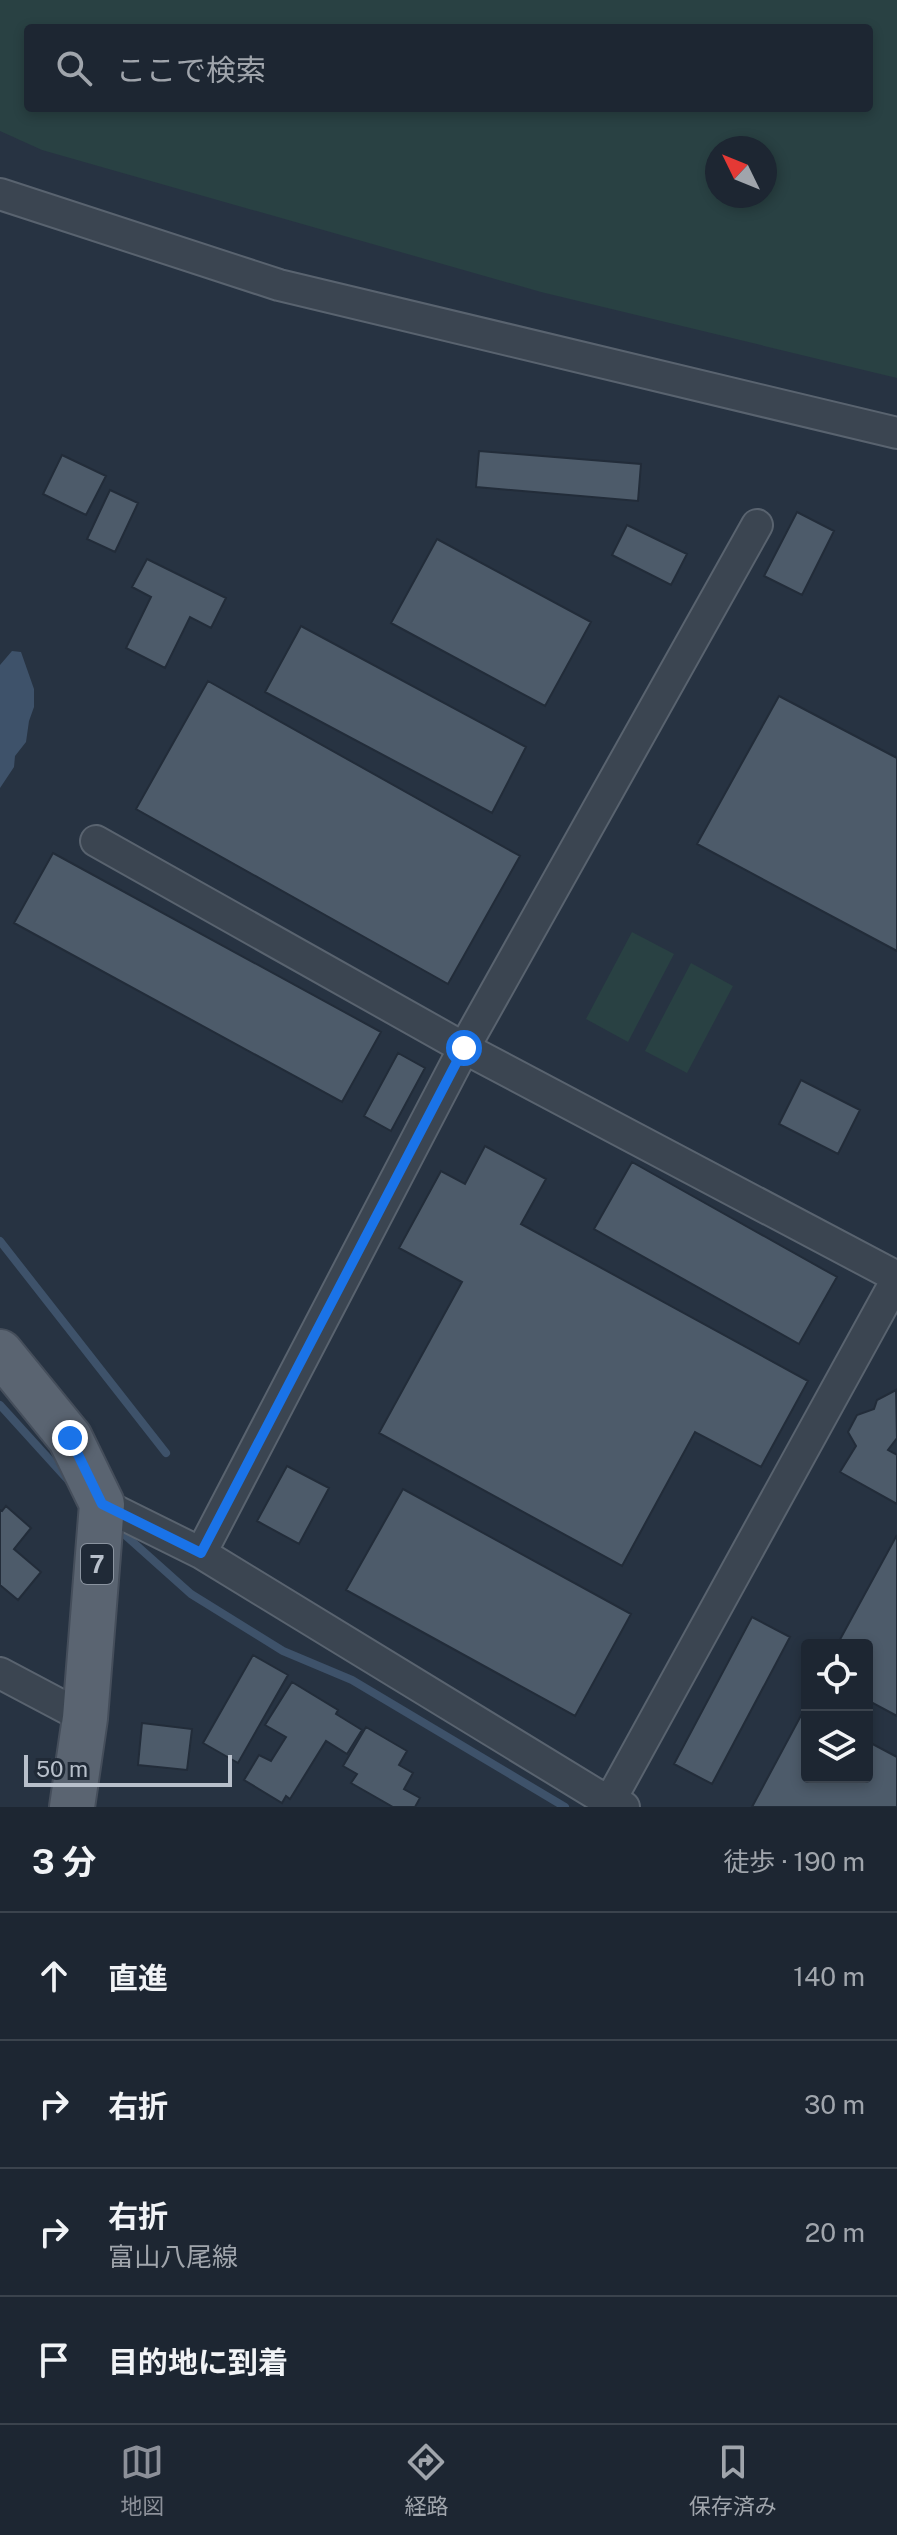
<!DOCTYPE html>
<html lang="ja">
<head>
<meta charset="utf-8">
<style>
  :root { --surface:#1d2632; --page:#2a323e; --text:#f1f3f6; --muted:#a0a5ac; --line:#3b434d; --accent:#8c9099 }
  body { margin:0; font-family:"Public Sans","Noto Sans JP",sans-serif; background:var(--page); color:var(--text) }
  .controls { position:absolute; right:24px; bottom:24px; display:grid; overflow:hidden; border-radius:8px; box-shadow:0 4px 12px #0003 }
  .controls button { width:72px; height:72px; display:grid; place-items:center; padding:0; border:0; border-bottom:2px solid var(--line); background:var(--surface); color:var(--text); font:40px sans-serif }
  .compass { position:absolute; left:705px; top:136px; width:72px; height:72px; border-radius:50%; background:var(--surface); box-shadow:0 4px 12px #0003; rotate:313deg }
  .scale { position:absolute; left:24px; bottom:20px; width:208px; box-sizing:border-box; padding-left:8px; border:4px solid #b8c0cb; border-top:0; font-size:22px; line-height:28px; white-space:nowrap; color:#b8c0cb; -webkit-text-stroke:6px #202a37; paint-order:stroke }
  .stop { position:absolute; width:24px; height:24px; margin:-18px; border:6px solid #1a73e8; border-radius:50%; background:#fff }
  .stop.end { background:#1a73e8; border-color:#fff; box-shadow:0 2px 8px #0008 }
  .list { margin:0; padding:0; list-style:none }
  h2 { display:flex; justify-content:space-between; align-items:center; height:104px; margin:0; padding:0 32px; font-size:34px }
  h2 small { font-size:26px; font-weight:400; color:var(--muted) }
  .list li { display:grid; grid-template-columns:52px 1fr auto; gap:24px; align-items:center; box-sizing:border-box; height:128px; padding:0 32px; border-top:2px solid var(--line) }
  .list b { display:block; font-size:30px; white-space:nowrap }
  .list p { margin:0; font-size:26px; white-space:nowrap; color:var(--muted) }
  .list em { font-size:26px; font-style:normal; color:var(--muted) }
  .icon { flex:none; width:44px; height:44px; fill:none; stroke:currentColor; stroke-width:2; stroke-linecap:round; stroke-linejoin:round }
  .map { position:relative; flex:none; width:897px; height:1807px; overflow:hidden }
  .search { position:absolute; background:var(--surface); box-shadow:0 4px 12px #0003; left:24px; right:24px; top:24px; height:88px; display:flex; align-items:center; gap:20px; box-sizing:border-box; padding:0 28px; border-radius:8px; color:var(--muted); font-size:30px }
  .sheet { height:616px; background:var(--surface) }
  nav { display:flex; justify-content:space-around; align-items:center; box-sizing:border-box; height:112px; border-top:2px solid var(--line); background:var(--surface); font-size:22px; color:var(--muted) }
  nav a { display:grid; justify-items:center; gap:4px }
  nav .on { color:var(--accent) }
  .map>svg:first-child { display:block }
</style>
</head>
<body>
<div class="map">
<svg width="897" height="1807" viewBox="0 0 897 1807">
  <rect width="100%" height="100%" fill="#273342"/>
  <!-- green -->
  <path fill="#294143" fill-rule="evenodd" d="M 0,0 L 897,0 L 897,378 L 541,292 L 42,150 L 0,131 ZM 28,28 L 869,28 L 869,108 L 28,108 ZM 717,148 L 765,148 L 765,196 L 717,196 Z
    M 632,932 L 674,954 L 628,1042 L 586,1019 Z
    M 691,963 L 733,986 L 687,1073 L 645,1051 Z"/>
  <!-- water -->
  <path fill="#3e526a" d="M 12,651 L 21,652 L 34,689 L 34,707 L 29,721 L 26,742 L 15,756 L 14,767 L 0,788 L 0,665 Z"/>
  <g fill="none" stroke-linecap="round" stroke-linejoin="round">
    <!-- stream -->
    <path stroke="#3e526a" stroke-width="8" d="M 0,1241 L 166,1453
      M 0,1405 L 69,1481
      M 116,1527 L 191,1594 L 283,1651 L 352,1680 L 565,1807"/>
  </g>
  <!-- building -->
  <path fill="#4d5b6a" stroke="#222c39" stroke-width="2" d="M 479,451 L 641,464 L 638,501 L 476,487 Z
    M 62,455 L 106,476 L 86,515 L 43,494 Z
    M 110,490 L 138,503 L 115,552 L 87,539 Z
    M 797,512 L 834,531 L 802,595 L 764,576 Z
    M 627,525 L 687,554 L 671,585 L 612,555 Z
    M 437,539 L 591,622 L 545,706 L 391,623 Z
    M 147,559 L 226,598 L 211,628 L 190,617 L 165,668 L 126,648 L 151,597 L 132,587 Z
    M 301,626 L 526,747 L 492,813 L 265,692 Z
    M 208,681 L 520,856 L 448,984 L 136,809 Z
    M 779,696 L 897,758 L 897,951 L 697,844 Z
    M 53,853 L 381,1032 L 342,1102 L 14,923 Z
    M 398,1053 L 425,1068 L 391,1131 L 364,1116 Z
    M 801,1080 L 860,1110 L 838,1154 L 779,1124 Z
    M 485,1146 L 546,1179 L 521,1224 L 808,1381 L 761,1467 L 695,1432 L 622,1566 L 379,1433 L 462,1282 L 399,1248 L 441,1171 L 465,1184 Z
    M 632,1162 L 837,1277 L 799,1344 L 594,1229 Z
    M 896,1390 L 897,1438 L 888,1450 L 897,1455 L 897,1504 L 840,1472 L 856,1446 L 848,1432 L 857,1415 L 874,1409 L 877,1400 Z
    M 287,1466 L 329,1488 L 299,1544 L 257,1521 Z
    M 403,1489 L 631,1614 L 575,1716 L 346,1590 Z
    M 6,1506 L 31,1528 L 14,1549 L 41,1572 L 18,1600 L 0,1585 L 0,1510 L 2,1511 Z
    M 897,1535 L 897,1716 L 867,1700 L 867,1645 L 837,1645 Z
    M 752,1617 L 790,1637 L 712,1784 L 674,1764 Z
    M 253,1655 L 288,1675 L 238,1763 L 203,1743 Z
    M 292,1682 L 338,1710 L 336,1714 L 362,1730 L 347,1754 L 326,1741 L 290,1799 L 286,1796 L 282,1803 L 244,1780 L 259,1755 L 271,1761 L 286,1737 L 265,1725 Z
    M 805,1708 L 807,1709 L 807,1777 L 867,1777 L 867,1741 L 897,1757 L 897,1807 L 752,1807 Z
    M 142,1723 L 192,1729 L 187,1770 L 138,1765 Z
    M 366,1727 L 407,1751 L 399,1765 L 413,1773 L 404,1789 L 420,1798 L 415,1807 L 393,1807 L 351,1783 L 357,1774 L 343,1766 Z"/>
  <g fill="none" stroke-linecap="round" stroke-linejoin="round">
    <!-- street casing -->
    <g stroke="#59636f" stroke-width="34">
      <path id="street" d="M 0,194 L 279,285 L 897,433
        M 96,841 L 464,1048 L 897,1277
        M 102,1504 L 201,1553 L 594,1793 L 624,1807
        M 201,1553 L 464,1048 L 757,525
        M 0,1673 L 85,1718
        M 611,1799 L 897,1279"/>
    </g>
    <!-- primary casing -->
    <g stroke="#454e5b" stroke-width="48">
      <path id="primary" d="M 0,1352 L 70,1438 L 102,1504 L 85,1718 L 72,1807"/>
    </g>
    <!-- street -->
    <use href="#street" stroke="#3b4551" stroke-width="30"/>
    <!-- primary -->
    <use href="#primary" stroke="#5a6471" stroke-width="44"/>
  </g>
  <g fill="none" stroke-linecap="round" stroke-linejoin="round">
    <!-- route -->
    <path stroke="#1a73e8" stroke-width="10" d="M 70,1438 L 102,1504 L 201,1553 L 464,1048"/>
  </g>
  <g text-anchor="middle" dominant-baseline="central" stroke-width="6" stroke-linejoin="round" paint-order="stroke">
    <!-- shield labels -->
    <rect fill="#202a37" stroke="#8a939f" stroke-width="2" x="81" y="1544" width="32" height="40" rx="6"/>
    <g font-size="24" font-weight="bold" fill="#b8c0cb">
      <text x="97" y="1564">7</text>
    </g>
  </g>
</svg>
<div class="controls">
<button><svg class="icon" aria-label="locate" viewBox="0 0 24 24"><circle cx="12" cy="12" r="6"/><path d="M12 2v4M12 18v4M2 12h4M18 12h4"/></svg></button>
<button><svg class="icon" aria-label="layers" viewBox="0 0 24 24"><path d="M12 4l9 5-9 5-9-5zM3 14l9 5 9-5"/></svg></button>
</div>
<svg class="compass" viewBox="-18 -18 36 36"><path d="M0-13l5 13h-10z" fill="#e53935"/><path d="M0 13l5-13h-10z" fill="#a0a5ac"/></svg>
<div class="scale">50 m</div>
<div class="stop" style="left:464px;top:1048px"></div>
<div class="stop end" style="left:70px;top:1438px"></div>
<div class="search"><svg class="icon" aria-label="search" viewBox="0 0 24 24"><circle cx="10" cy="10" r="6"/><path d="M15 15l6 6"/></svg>ここで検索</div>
</div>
<section class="sheet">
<h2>3 分<small>徒歩 · 190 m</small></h2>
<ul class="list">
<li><svg class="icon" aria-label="ahead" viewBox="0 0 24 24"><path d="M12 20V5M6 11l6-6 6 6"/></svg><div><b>直進</b></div><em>140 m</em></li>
<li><svg class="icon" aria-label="right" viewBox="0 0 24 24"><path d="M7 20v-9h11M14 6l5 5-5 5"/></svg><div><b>右折</b></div><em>30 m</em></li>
<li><svg class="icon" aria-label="right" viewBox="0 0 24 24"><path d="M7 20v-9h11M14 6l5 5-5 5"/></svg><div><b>右折</b><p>富山八尾線</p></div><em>20 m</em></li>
<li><svg class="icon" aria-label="arrive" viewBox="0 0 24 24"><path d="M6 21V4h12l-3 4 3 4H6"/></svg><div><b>目的地に到着</b></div></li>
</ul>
</section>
<nav>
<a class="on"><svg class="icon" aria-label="map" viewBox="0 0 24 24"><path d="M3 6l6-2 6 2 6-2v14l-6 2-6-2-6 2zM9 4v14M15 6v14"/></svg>地図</a>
<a><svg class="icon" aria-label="directions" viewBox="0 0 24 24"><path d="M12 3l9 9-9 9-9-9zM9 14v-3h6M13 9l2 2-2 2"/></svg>経路</a>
<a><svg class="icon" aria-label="saved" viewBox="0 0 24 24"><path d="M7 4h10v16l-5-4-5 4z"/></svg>保存済み</a>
</nav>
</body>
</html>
